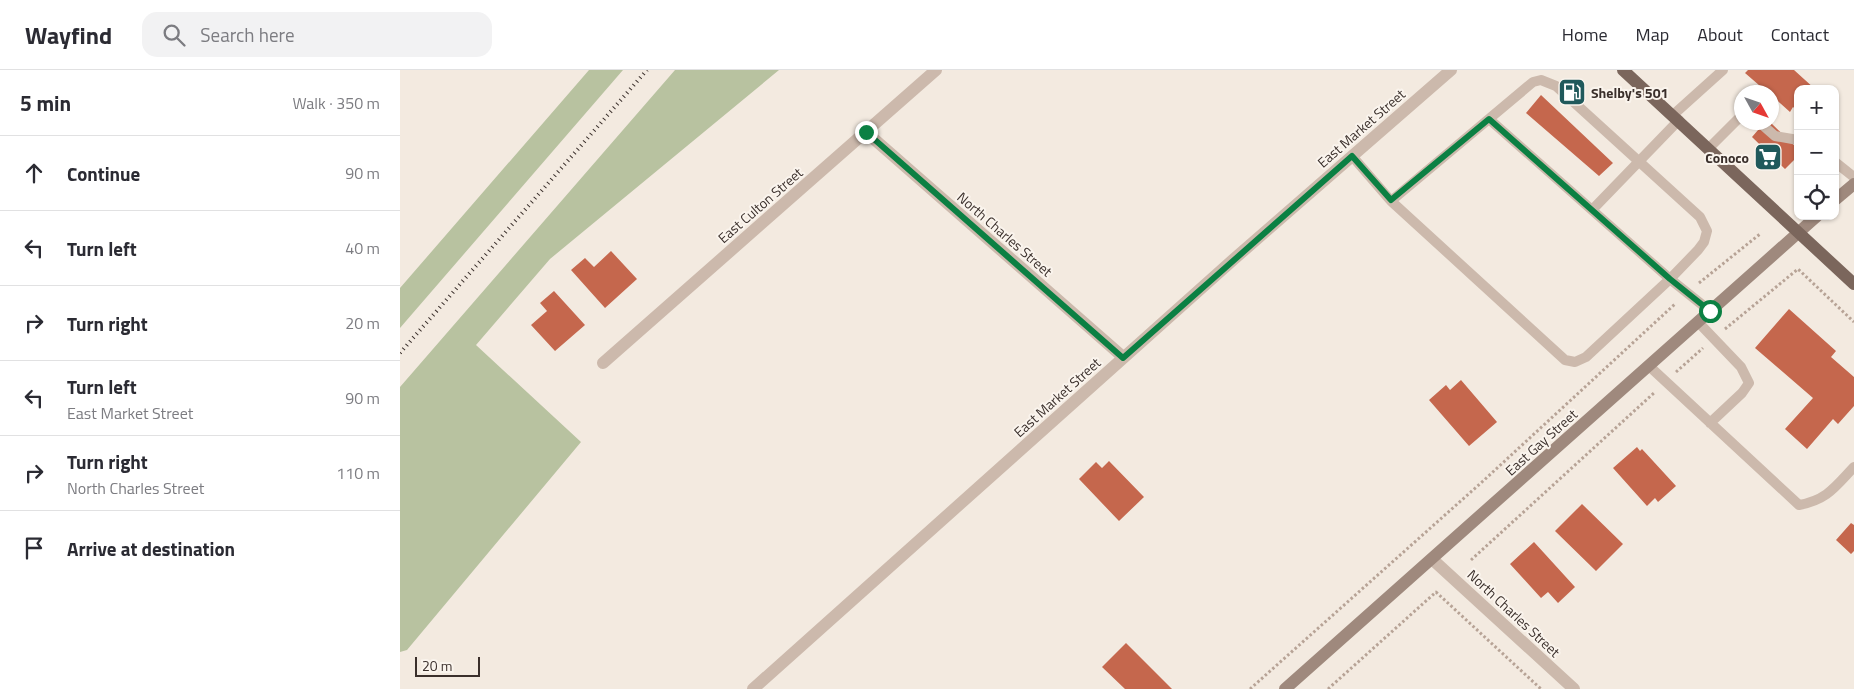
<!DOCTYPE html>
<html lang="en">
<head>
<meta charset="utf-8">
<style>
  :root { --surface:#fff; --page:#f2f2f3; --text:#2b2b33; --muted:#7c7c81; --line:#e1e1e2 }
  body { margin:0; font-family:"Titillium Web",sans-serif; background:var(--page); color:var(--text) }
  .controls { position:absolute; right:15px; top:15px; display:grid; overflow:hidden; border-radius:10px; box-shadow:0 1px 4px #0004 }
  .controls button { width:45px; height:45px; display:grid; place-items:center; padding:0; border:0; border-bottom:1px solid var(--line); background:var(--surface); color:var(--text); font:25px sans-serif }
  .compass { position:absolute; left:1334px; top:15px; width:45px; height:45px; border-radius:50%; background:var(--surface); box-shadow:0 1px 4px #0004; rotate:130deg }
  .scale { position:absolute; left:15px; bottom:12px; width:65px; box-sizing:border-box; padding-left:5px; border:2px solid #3a2f2b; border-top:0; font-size:14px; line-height:18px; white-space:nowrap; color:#3a2f2b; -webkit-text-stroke:4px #faf4ed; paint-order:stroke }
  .stop { position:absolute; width:15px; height:15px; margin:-11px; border:4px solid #0b8043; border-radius:50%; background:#fff }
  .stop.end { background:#0b8043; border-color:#fff; box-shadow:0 1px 5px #0008 }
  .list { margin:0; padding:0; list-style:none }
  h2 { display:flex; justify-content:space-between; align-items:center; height:65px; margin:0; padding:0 20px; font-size:21px }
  h2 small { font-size:16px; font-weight:400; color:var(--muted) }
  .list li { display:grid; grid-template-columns:32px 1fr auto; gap:15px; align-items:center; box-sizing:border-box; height:75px; padding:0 20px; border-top:1px solid var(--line) }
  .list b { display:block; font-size:19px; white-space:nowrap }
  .list p { margin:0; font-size:16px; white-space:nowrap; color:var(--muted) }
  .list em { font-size:16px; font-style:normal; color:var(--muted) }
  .icon { flex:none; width:28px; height:28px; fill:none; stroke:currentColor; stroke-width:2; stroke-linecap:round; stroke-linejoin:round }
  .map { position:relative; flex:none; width:1454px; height:619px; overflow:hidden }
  header { display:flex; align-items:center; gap:30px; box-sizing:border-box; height:70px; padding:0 25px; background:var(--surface); border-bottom:1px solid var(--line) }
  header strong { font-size:24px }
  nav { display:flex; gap:28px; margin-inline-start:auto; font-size:18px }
  .search { width:350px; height:45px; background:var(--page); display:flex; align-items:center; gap:12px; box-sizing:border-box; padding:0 18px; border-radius:15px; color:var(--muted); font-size:19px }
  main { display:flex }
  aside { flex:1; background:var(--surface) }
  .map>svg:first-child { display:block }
</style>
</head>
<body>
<header>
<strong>Wayfind</strong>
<div class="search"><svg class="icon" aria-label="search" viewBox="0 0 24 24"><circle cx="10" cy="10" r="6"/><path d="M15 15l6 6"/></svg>Search here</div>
<nav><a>Home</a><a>Map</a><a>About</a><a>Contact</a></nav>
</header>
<main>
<aside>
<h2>5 min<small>Walk · 350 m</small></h2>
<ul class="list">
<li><svg class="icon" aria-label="ahead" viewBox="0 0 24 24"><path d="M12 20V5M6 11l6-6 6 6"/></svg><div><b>Continue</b></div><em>90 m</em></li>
<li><svg class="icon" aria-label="left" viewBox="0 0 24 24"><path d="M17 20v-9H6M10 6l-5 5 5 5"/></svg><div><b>Turn left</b></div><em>40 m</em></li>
<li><svg class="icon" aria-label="right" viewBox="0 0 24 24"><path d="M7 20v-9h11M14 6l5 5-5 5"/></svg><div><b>Turn right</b></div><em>20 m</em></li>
<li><svg class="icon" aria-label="left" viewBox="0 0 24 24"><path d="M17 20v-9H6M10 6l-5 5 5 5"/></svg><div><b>Turn left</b><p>East Market Street</p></div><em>90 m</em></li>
<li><svg class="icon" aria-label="right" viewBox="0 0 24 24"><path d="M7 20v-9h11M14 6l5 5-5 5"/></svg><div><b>Turn right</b><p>North Charles Street</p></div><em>110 m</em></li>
<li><svg class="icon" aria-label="arrive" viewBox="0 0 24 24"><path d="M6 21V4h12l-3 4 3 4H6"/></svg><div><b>Arrive at destination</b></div></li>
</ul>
</aside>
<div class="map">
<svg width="1454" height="619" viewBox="0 0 1454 619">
  <rect width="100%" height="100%" fill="#f3eae0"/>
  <!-- green -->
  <path fill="#b8c2a0" d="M 189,0 L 223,0 L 0,258 L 0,218 Z
    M 275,0 L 379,0 L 150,189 L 76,275 L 181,372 L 7,580 L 0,582 L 0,317 Z"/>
  <!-- building -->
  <path fill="#c5674d" d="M 1348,0 L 1394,0 L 1415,19 L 1398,19 L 1398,41 L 1393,37 L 1390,42 L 1372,26 L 1372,22 L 1367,22 L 1345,3 Z
    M 1141,25 L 1213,93 L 1199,106 L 1126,43 Z
    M 1365,52 L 1370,52 L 1398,79 L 1398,86 L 1385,99 L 1352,67 Z
    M 211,181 L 237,209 L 205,238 L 171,200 L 185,188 L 194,197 Z
    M 154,221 L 185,255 L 155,281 L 131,255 L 147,241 L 140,233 Z
    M 1389,239 L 1436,281 L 1431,287 L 1454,307 L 1454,336 L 1438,354 L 1433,349 L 1407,379 L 1385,359 L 1413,328 L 1355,278 Z
    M 1061,310 L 1097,352 L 1069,376 L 1029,330 L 1046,315 L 1050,320 Z
    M 1237,377 L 1240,381 L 1242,379 L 1276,416 L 1258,432 L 1255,428 L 1247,436 L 1213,398 Z
    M 709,391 L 744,427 L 719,451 L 679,409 L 696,392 L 702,398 Z
    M 1182,434 L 1223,474 L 1196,501 L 1155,461 Z
    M 1451,453 L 1454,455 L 1454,481 L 1451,484 L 1436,470 Z
    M 1134,472 L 1175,517 L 1158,533 L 1148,522 L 1141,528 L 1110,494 Z
    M 726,573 L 772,619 L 725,619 L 702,597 Z"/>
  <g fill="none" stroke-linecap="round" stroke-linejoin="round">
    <!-- path -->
    <path stroke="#b7a396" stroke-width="3" stroke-dasharray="2.5 2.5" stroke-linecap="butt" d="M 1299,213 L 1360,164
      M 1325,259 L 1398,199 L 1454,252
      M 1276,302 L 1303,278
      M 1071,490 L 1255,322
      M 850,619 L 1082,412 L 1275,234
      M 928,619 L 1036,522 L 1141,619"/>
    <!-- service -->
    <path stroke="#ccb9ac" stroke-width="10" d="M 1273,45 L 1323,0
      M 1359,52 L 1375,66 L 1398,70
      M 1309,78 L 1342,45
      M 952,86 L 991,131 L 1165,290 L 1175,292 L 1186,287 L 1270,209 L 1310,241
      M 1435,92 L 1454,107
      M 991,131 L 1133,12 L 1141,10 L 1156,16 L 1300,147 L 1307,161 L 1304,172 L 1298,180 L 1270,209 L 1089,49
      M 1192,140 L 1279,50
      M 1298,252 L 1341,297 L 1349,313 L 1342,323 L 1310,353
      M 1249,296 L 1399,435 C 1427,430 1435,417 1454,397"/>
    <!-- minor -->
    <path stroke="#ccb9ac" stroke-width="12" d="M 466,62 L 723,287
      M 203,293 L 536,0
      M 1032,489 L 1174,619
      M 353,619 L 834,189 L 1051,0"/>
    <!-- secondary -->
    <path stroke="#9f897d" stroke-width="12" d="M 1435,130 L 1454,114
      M 885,619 L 1417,146"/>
    <!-- primary -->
    <path stroke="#7b665c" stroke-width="12" d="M 1223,0 L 1454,214"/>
    <!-- rail -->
    <path stroke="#3a2f2b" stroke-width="4" stroke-dasharray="1 4" stroke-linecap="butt" d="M 0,283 L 247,0"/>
  </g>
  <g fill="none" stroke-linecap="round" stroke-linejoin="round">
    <!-- route -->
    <path stroke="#0b8043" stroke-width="6" d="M 466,62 L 723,288 L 952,86 L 991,130 L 1089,49 L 1270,209 L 1310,241"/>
  </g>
  <!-- icons -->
  <defs>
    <g id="fuel-square" transform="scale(1.4375)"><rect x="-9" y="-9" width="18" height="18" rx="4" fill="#20595b" stroke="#faf4ed"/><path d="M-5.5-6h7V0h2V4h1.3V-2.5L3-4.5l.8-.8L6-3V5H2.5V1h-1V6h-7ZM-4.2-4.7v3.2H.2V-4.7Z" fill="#fff"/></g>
    <g id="supermarket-square" transform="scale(1.4375)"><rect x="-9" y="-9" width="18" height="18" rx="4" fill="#20595b" stroke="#faf4ed"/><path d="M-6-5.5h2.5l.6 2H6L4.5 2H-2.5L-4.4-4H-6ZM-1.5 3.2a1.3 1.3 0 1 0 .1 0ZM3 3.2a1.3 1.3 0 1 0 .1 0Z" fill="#fff"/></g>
  </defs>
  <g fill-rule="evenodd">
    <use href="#fuel-square" x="1172" y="22"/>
    <use href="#supermarket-square" x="1368" y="87"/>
  </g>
  <g text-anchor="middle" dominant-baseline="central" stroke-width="4" stroke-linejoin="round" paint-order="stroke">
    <!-- poi labels -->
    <g font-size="14" font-weight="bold" fill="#3a2f2b" stroke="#faf4ed" text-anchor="start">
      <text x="1191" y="22">Shelby's 501</text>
      <text x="1349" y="87" text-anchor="end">Conoco</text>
    </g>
    <!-- street labels -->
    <g font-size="14" fill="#3a2f2b" stroke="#faf4ed">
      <text transform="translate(961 58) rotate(-41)">East Market Street</text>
      <text transform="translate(360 135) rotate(-41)">East Culton Street</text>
      <text transform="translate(605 164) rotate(41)">North Charles Street</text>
      <text transform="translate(657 327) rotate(-42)">East Market Street</text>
      <text transform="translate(1141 372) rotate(-42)">East Gay Street</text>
      <text transform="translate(1114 543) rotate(43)">North Charles Street</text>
    </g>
  </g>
</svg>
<div class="controls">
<button>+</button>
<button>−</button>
<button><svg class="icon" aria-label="locate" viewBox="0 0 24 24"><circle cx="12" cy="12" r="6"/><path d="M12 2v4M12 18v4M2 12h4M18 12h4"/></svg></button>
</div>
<svg class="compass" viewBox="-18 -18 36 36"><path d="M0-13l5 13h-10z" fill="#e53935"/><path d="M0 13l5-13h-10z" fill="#7c7c81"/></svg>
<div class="scale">20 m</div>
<div class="stop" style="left:1310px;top:241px"></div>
<div class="stop end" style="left:466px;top:62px"></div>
</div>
</main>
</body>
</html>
